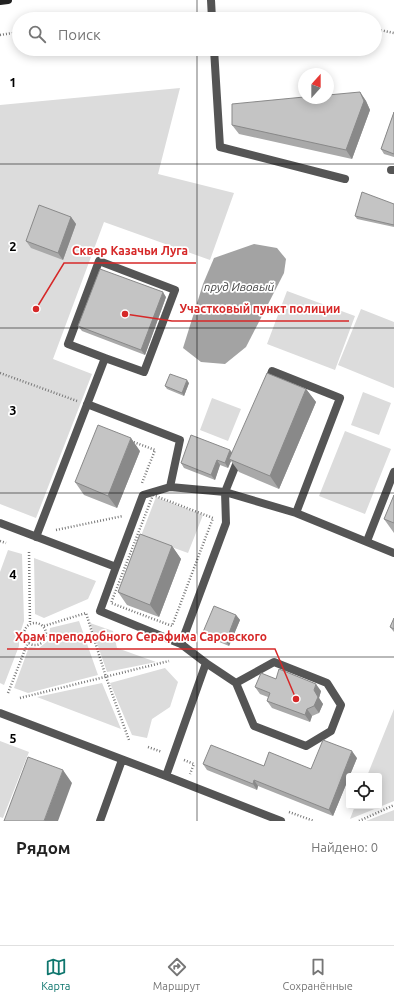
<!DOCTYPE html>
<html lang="ru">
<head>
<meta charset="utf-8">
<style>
  :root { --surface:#fff; --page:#f6f6f6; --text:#222; --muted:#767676; --line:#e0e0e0; --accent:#0f766e }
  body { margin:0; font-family:Ubuntu,sans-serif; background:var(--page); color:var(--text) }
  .controls { position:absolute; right:12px; bottom:12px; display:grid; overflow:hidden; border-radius:4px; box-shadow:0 2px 10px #0003 }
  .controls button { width:36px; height:36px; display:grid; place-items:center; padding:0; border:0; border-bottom:1px solid var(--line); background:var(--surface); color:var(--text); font:20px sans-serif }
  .compass { position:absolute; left:298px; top:68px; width:36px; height:36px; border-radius:50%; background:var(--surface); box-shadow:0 2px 10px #0003; rotate:21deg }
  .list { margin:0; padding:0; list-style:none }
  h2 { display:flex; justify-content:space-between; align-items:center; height:52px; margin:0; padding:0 16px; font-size:17px }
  h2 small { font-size:13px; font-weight:400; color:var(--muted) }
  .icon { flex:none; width:22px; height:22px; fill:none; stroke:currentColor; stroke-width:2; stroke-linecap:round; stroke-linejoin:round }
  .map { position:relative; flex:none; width:394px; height:821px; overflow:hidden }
  .search { position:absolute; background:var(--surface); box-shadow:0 2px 10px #0003; left:12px; right:12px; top:12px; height:44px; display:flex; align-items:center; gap:10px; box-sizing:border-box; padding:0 14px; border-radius:22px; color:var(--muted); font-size:15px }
  .sheet { height:124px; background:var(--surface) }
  nav { display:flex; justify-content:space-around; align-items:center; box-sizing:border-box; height:56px; border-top:1px solid var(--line); background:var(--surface); font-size:11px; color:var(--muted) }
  nav a { display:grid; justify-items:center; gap:2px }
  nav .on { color:var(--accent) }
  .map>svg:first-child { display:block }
</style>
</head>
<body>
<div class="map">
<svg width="394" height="821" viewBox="0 0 394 821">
  <rect width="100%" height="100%" fill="#fff"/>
  <!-- green -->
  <path fill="#dcdcdc" d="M 180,88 L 158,174 L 234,193 L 210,260 L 104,222 L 53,359 L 92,374 L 36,518 L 0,504 L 0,105 Z
    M 287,291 L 355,316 L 335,370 L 267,344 Z
    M 361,309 L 394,322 L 394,388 L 338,365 Z
    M 363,392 L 391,403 L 379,435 L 351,425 Z
    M 212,398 L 241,409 L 228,441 L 200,430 Z
    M 345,431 L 391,449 L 365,514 L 319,496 Z
    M 156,497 L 203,515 L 188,553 L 141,536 Z
    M 8,550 L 22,554 L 24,621 L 19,637 L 19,646 L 4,685 L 0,683 L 0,572 Z
    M 34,558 L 96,581 L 88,599 L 44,618 L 35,614 Z
    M 79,621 L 98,675 L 28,693 L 14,688 L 29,647 L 39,648 L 49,640 L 50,628 Z
    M 90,623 L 113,631 L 117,648 L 156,662 L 107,672 Z
    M 165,668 L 178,682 L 170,707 L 152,719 L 147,738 L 132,735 L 110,683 Z
    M 102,683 L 121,729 L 37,697 Z
    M 394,709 L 394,801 L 350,819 L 355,806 L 379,806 L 379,776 L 367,776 Z
    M 0,741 L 29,752 L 3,818 L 0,817 Z
    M 394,810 L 394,821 L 366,821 Z"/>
  <!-- water -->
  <path fill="#a3a3a3" d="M 254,244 L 277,248 L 286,259 L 284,273 L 246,347 L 225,364 L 201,362 L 183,348 L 203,284 L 214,258 Z"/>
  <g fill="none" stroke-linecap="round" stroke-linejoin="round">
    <!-- path -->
    <path stroke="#777" stroke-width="2.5" stroke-dasharray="1 2" stroke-linecap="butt" d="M 223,14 L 288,14 L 315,19
      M 93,19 L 125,14 L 200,14
      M 375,29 L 394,33
      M 0,35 L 19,32
      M 0,373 L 77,401
      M 131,441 L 155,450 L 142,483
      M 153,495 L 213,518 L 172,626 L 111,603 Z
      M 56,530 L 123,516
      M 0,541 L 6,543
      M 29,552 L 30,624
      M24 634a11 11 0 1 1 22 0a11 11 0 1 1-22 0Z
      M 44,626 L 86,613 L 106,677 L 129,740
      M 8,693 L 28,642
      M 20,698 L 169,661
      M 148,747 L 162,752
      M 184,760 L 194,764 L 190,774
      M 289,812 L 314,821
      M 359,821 L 394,805"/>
    <!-- lane -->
    <path stroke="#555" stroke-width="8" d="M 211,0 L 212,19
      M 214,49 L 220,147 L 345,179
      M 391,170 L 394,170
      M 267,385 L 272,371 L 340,398 L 296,513
      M 87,404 L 180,440 L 170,487
      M 239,457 L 225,492 L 296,513 L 394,553
      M 0,523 L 116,567 L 100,611 L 181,644 L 206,663 L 166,776 L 281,821
      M 36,537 L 105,358 L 68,344 L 99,261 L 175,290 L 144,372 L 105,358
      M 367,541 L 394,472
      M 116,567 L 143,495 L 170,487 L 225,492 L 226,523 L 181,644
      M 206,663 L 236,683 L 254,726 L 306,746 L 331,731 L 341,705 L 327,683 L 274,662 L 236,683
      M 0,713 L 166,776
      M 100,821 L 122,760"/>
    <!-- secondary -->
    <path stroke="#222" stroke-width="8" d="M 0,1 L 8,0"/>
  </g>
  <!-- wall -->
  <path fill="#a9a9a9" d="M 360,92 L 366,101 L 370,110 L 352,159 L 239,134 L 232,125 Z
    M 394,112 L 394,157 L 384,154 L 381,149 Z
    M 394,204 L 394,227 L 357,219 L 355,216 Z
    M 71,217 L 76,224 L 63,260 L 31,248 L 26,241 Z
    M 166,297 L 145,355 L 82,331 L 78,326 Z
    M 189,383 L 184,396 L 167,389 L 165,386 Z
    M 306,389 L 316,402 L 279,489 L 239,472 L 231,461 L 228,468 L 220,465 L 215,480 L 184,468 L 181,463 L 232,453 Z
    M 140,451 L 117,508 L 84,495 L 75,482 Z
    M 394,495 L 394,533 L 384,519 Z
    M 172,546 L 181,559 L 159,617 L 127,605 L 118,592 Z
    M 236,615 L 240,620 L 229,646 L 207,637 L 203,632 Z
    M 394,618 L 394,632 L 390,627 Z
    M 276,679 L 321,691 L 319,698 L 323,704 L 319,713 L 312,716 L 310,722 L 272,708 L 267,701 L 268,697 L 260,694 L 255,687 Z
    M 357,758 L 333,816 L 258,786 L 257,790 L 207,770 L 203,764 L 264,766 L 311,769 Z"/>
  <!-- shaded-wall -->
  <path fill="#898989" d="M 360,92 L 366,101 L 370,110 L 352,159 L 346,150 Z
    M 71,217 L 76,224 L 63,260 L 58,253 Z
    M 163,292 L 166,297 L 145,355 L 141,350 Z
    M 187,380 L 189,383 L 184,396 L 182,393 Z
    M 306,389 L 316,402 L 279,489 L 270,476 Z
    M 131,438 L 140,451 L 117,508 L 108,496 Z
    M 230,450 L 234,455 L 229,459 L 231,461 L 228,468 L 225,463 Z
    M 217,460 L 220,465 L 215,480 L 211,475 Z
    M 172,546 L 181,559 L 159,617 L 150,605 Z
    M 236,615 L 240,620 L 229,646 L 226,641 Z
    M 316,684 L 321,691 L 319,698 L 323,704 L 319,713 L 314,706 L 314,690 Z
    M 307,709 L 312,716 L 310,722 L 305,715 Z
    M 352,751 L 357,758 L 333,816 L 329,810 Z
    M 63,770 L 72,783 L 58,821 L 44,821 Z
    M 254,780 L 258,786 L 257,790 L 253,784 Z"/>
  <!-- building -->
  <path fill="#c4c4c4" stroke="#898989" d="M 360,92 L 364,101 L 346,150 L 232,125 L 232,104 L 304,97 L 304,98 L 328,98 L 328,95 Z
    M 394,112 L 394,154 L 381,149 Z
    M 362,192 L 394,204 L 394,225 L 355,216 Z
    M 39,205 L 71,217 L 58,253 L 26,241 Z
    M 100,269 L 163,292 L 141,350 L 78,326 Z
    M 267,373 L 306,389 L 270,476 L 229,459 Z
    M 170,374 L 187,380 L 182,393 L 165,386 Z
    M 98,425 L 131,438 L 108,496 L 75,482 Z
    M 191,435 L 230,450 L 225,463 L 217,460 L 211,475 L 181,463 Z
    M 394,495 L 394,523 L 384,519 Z
    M 140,534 L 172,546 L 150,605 L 118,592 Z
    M 214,606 L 236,615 L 226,641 L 203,632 Z
    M 394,618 L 394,629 L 390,627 Z
    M 279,669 L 316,684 L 314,690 L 318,697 L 314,706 L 307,709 L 305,715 L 267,701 L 270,693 L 255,687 L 261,673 L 276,679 Z
    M 323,740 L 352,751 L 329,810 L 254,780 L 253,784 L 203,764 L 211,745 L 264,766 L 269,752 L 311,769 Z
    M 28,757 L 63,770 L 44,821 L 4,821 Z"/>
  <!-- grid -->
  <path fill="none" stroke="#000" stroke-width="1" stroke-opacity="0.55" d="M 197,0 L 197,19M 197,49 L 197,821M 0,164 L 394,164M 0,328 L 394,328M 0,493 L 394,493M 0,657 L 394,657"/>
  <g text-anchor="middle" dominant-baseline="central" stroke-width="3.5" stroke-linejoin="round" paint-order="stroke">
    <!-- water labels -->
    <g font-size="12" font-style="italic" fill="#444" stroke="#fff">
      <text x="239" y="286">пруд Ивовый</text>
    </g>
  </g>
  <g font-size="13" text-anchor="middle" font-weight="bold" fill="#000" stroke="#fff" stroke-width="3.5" stroke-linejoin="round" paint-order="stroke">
    <text x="13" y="87">1</text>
    <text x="13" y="251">2</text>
    <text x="13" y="415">3</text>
    <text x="13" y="579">4</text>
    <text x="13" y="743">5</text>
  </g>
  <!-- callouts -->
  <path fill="none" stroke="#d62828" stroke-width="1.5" d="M36 309L64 263H196M125 314L172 321H349M296 699L275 649H7"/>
  <g fill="#d62828" stroke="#fff" stroke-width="1.5">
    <circle cx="36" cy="309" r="4"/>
    <circle cx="125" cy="314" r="4"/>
    <circle cx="296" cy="699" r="4"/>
  </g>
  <g font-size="12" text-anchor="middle" font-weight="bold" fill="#d62828" stroke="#fff" stroke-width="3.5" stroke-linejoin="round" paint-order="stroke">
    <text x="130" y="255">Сквер Казачьи Луга</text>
    <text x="260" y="313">Участковый пункт полиции</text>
    <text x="141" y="641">Храм преподобного Серафима Саровского</text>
  </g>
</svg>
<div class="controls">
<button><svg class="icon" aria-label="locate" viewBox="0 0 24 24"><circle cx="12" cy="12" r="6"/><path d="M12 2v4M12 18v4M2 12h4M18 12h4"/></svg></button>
</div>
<svg class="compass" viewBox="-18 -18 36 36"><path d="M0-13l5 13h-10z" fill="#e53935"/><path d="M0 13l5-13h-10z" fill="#767676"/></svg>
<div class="search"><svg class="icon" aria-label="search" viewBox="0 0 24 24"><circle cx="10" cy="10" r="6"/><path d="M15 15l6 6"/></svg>Поиск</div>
</div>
<section class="sheet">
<h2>Рядом<small>Найдено: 0</small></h2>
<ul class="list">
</ul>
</section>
<nav>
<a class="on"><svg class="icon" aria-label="map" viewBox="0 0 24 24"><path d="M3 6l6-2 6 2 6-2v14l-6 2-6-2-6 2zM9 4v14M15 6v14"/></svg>Карта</a>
<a><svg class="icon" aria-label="directions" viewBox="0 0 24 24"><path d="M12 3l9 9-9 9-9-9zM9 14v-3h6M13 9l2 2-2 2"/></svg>Маршрут</a>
<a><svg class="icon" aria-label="saved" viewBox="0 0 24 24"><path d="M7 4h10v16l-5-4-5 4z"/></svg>Сохранённые</a>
</nav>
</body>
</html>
